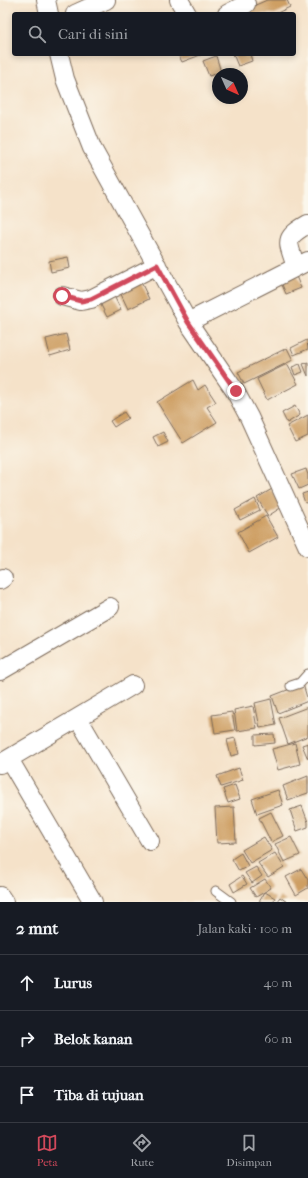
<!DOCTYPE html>
<html lang="id">
<head>
<meta charset="utf-8">
<style>
  :root { --surface:#171b24; --page:#242831; --text:#f1f3f6; --muted:#9ea1a6; --line:#363941; --accent:#d1495b }
  body { margin:0; font-family:"IM FELL French Canon",serif; background:var(--page); color:var(--text) }
  .compass { position:absolute; left:212px; top:68px; width:36px; height:36px; border-radius:50%; background:var(--surface); box-shadow:0 2px 6px #0003; rotate:135deg }
  .stop { position:absolute; width:12px; height:12px; margin:-9px; border:3px solid #d1495b; border-radius:50%; background:#fff }
  .stop.end { background:#d1495b; border-color:#fff; box-shadow:0 1px 4px #0008 }
  .list { margin:0; padding:0; list-style:none }
  h2 { display:flex; justify-content:space-between; align-items:center; height:52px; margin:0; padding:0 16px; font-size:17px }
  h2 small { font-size:13px; font-weight:400; color:var(--muted) }
  .list li { display:grid; grid-template-columns:26px 1fr auto; gap:12px; align-items:center; box-sizing:border-box; height:56px; padding:0 16px; border-top:1px solid var(--line) }
  .list b { display:block; font-size:15px; white-space:nowrap }
  .list em { font-size:13px; font-style:normal; color:var(--muted) }
  .icon { flex:none; width:22px; height:22px; fill:none; stroke:currentColor; stroke-width:2; stroke-linecap:round; stroke-linejoin:round }
  .map { position:relative; flex:none; width:308px; height:902px; overflow:hidden }
  .search { position:absolute; background:var(--surface); box-shadow:0 2px 6px #0003; left:12px; right:12px; top:12px; height:44px; display:flex; align-items:center; gap:10px; box-sizing:border-box; padding:0 14px; border-radius:4px; color:var(--muted); font-size:15px }
  .sheet { height:220px; background:var(--surface) }
  nav { display:flex; justify-content:space-around; align-items:center; box-sizing:border-box; height:56px; border-top:1px solid var(--line); background:var(--surface); font-size:11px; color:var(--muted) }
  nav a { display:grid; justify-items:center; gap:2px }
  nav .on { color:var(--accent) }
  .map>svg:first-child { display:block }
</style>
</head>
<body>
<div class="map">
<svg width="308" height="902" viewBox="0 0 308 902">
  <rect width="100%" height="100%" fill="#fbf7ec"/>
  <filter id="ink" filterUnits="userSpaceOnUse"><feTurbulence type="fractalNoise" baseFrequency=".025" numOctaves="2"/><feDisplacementMap in="SourceGraphic" scale="8" xChannelSelector="R" yChannelSelector="G"/><feConvolveMatrix kernelMatrix="1 2 1 2 8 2 1 2 1" color-interpolation-filters="sRGB"/></filter>
  <filter id="wash" filterUnits="userSpaceOnUse"><feTurbulence type="fractalNoise" baseFrequency=".012" numOctaves="4" result="noise"/><feDisplacementMap in="SourceGraphic" scale="16" xChannelSelector="R" yChannelSelector="G"/><feGaussianBlur stdDeviation="0.9" result="paint"/><feColorMatrix in="noise" values="0 0 0 0 0 0 0 0 0 0 0 0 0 0 0 0 0 1.4 0 .05"/><feComposite in="paint" operator="in"/></filter>
  <g filter="url(#wash)">
    <rect width="100%" height="100%" fill="#f5e2c9"/>
    <g id="blocks">
      <!-- building -->
      <path fill="#ce9f64" d="M 267,0 L 287,0 L 290,7 L 275,14 L 244,14 L 242,11 Z
        M 178,54 L 203,54 L 182,62 Z
        M 233,54 L 250,54 L 252,61 L 238,66 Z
        M 216,56 L 221,72 L 209,76 L 203,61 Z
        M 68,257 L 70,268 L 51,272 L 49,261 Z
        M 295,274 L 301,288 L 286,294 L 280,280 Z
        M 141,282 L 149,299 L 128,309 L 118,288 Z
        M 113,294 L 121,310 L 107,317 L 99,301 Z
        M 66,334 L 70,350 L 50,356 L 46,339 Z
        M 307,340 L 308,349 L 294,355 L 291,348 Z
        M 287,348 L 293,360 L 244,384 L 238,372 Z
        M 308,362 L 308,376 L 303,364 Z
        M 287,364 L 298,384 L 267,400 L 257,379 Z
        M 300,364 L 303,372 L 295,375 L 292,367 Z
        M 193,380 L 198,390 L 205,385 L 216,402 L 207,407 L 217,422 L 183,443 L 157,402 Z
        M 295,406 L 300,415 L 287,423 L 282,413 Z
        M 124,412 L 128,418 L 114,427 L 110,421 Z
        M 308,415 L 308,436 L 295,442 L 287,426 Z
        M 163,432 L 168,442 L 158,447 L 153,437 Z
        M 306,469 L 308,475 L 308,485 L 299,489 L 292,474 Z
        M 272,489 L 282,507 L 268,516 L 257,498 Z
        M 308,492 L 308,502 L 305,503 L 302,494 Z
        M 255,499 L 260,510 L 240,520 L 235,510 Z
        M 266,516 L 278,537 L 249,553 L 238,532 Z
        M 303,684 L 308,701 L 278,713 L 272,696 Z
        M 271,699 L 276,725 L 260,728 L 255,703 Z
        M 253,706 L 257,728 L 237,731 L 234,710 Z
        M 308,707 L 308,736 L 288,744 L 279,718 Z
        M 232,712 L 235,730 L 215,733 L 212,715 Z
        M 274,734 L 275,743 L 255,745 L 255,735 Z
        M 235,738 L 239,754 L 231,756 L 227,740 Z
        M 295,743 L 300,764 L 278,770 L 272,749 Z
        M 308,743 L 308,759 L 302,745 Z
        M 239,768 L 243,780 L 221,787 L 217,776 Z
        M 308,776 L 308,793 L 288,800 L 283,786 Z
        M 235,785 L 240,799 L 228,803 L 223,789 Z
        M 278,790 L 283,805 L 257,814 L 252,799 Z
        M 302,806 L 308,822 L 308,827 L 297,831 L 290,810 Z
        M 234,807 L 236,842 L 217,843 L 215,808 Z
        M 271,812 L 283,836 L 271,842 L 259,818 Z
        M 264,837 L 272,850 L 250,863 L 242,850 Z
        M 291,837 L 300,855 L 284,862 L 275,844 Z
        M 241,853 L 248,866 L 239,871 L 232,859 Z
        M 275,853 L 284,867 L 268,877 L 258,863 Z
        M 256,867 L 262,876 L 252,883 L 245,873 Z
        M 301,869 L 308,880 L 308,888 L 296,895 L 286,877 Z
        M 242,876 L 247,884 L 234,892 L 230,884 Z
        M 265,879 L 271,888 L 256,897 L 250,888 Z
        M 265,892 L 275,898 L 273,902 L 259,902 Z
        M 280,897 L 287,902 L 276,902 Z"/>
    </g>
  </g>
  <g filter="url(#ink)">
    <use href="#blocks" fill-opacity="0" stroke="#7c6a5a" stroke-width="1"/>
    <g fill="none" stroke-linecap="round" stroke-linejoin="round">
      <!-- lane casing -->
      <g stroke="#7c6a5a" stroke-width="11">
        <path id="lane" d="M 291,686 L 300,683 L 308,674
          M 216,891 L 231,902"/>
      </g>
      <!-- street casing -->
      <g stroke="#7c6a5a" stroke-width="20">
        <path id="street" d="M 46,0 L 49,14
          M 179,0 L 187,14
          M 75,14 L 106,0
          M 227,14 L 246,4
          M 59,54 L 65,79 L 92,148 L 188,322 L 235,391 L 249,417 L 308,547
          M 296,267 C 288,241 282,239 308,224
          M 62,296 L 81,301 L 91,299 L 157,265
          M 188,322 L 308,261
          M 0,580 L 3,578
          M 0,671 L 110,607
          M 78,718 L 150,841
          M 9,759 L 93,902
          M 0,764 L 133,685
          M 0,896 L 4,902"/>
      </g>
      <!-- lane -->
      <use href="#lane" stroke="#fff" stroke-width="9"/>
      <!-- street -->
      <use href="#street" stroke="#fff" stroke-width="18"/>
    </g>
  </g>
  <g fill="none" stroke-linecap="round" stroke-linejoin="round" filter="url(#ink)">
    <!-- route -->
    <path stroke="#d1495b" stroke-width="5" d="M 62,296 L 81,301 L 91,299 L 157,265 L 188,322 L 236,391"/>
  </g>
</svg>
<svg class="compass" viewBox="-18 -18 36 36"><path d="M0-13l5 13h-10z" fill="#e53935"/><path d="M0 13l5-13h-10z" fill="#9ea1a6"/></svg>
<div class="stop" style="left:62px;top:296px"></div>
<div class="stop end" style="left:236px;top:391px"></div>
<div class="search"><svg class="icon" aria-label="search" viewBox="0 0 24 24"><circle cx="10" cy="10" r="6"/><path d="M15 15l6 6"/></svg>Cari di sini</div>
</div>
<section class="sheet">
<h2>2 mnt<small>Jalan kaki · 100 m</small></h2>
<ul class="list">
<li><svg class="icon" aria-label="ahead" viewBox="0 0 24 24"><path d="M12 20V5M6 11l6-6 6 6"/></svg><div><b>Lurus</b></div><em>40 m</em></li>
<li><svg class="icon" aria-label="right" viewBox="0 0 24 24"><path d="M7 20v-9h11M14 6l5 5-5 5"/></svg><div><b>Belok kanan</b></div><em>60 m</em></li>
<li><svg class="icon" aria-label="arrive" viewBox="0 0 24 24"><path d="M6 21V4h12l-3 4 3 4H6"/></svg><div><b>Tiba di tujuan</b></div></li>
</ul>
</section>
<nav>
<a class="on"><svg class="icon" aria-label="map" viewBox="0 0 24 24"><path d="M3 6l6-2 6 2 6-2v14l-6 2-6-2-6 2zM9 4v14M15 6v14"/></svg>Peta</a>
<a><svg class="icon" aria-label="directions" viewBox="0 0 24 24"><path d="M12 3l9 9-9 9-9-9zM9 14v-3h6M13 9l2 2-2 2"/></svg>Rute</a>
<a><svg class="icon" aria-label="saved" viewBox="0 0 24 24"><path d="M7 4h10v16l-5-4-5 4z"/></svg>Disimpan</a>
</nav>
</body>
</html>
